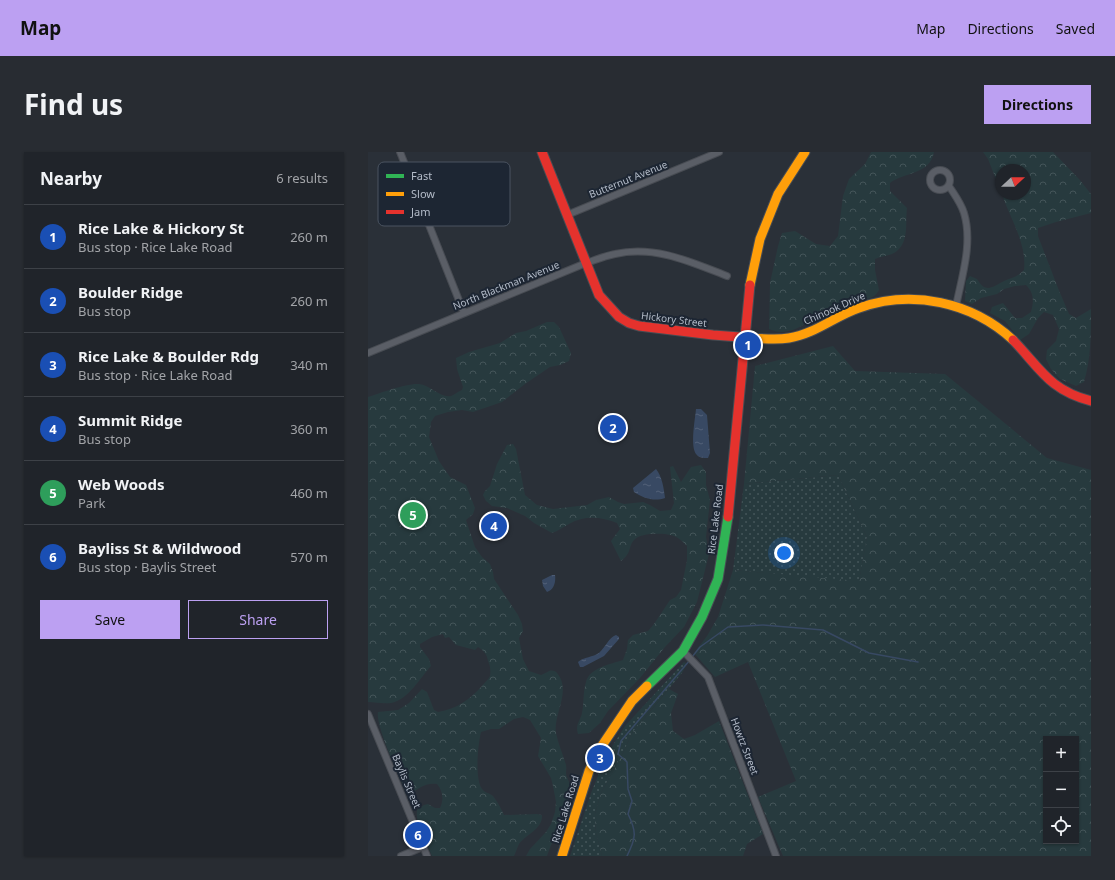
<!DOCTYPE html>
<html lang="en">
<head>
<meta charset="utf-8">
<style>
  :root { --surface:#20242a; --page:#282c32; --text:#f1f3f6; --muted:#a2a4a8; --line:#3d4147; --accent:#bca0f2 }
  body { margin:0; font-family:"Noto Sans",sans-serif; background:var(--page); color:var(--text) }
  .controls { position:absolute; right:12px; bottom:12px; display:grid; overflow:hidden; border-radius:0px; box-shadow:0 1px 3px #0004 }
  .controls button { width:36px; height:36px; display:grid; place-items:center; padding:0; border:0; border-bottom:1px solid var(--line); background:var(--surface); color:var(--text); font:20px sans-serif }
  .compass { position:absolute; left:627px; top:12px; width:36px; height:36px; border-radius:50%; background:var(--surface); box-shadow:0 1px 3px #0004; rotate:68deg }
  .you { position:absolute; left:416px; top:401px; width:14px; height:14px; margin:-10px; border:3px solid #fff; border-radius:50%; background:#1a73e8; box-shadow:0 0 0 6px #1a73e833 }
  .badge { display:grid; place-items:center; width:26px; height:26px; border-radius:50%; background:var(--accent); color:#fff; font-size:13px; font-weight:700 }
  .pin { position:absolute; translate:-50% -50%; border:2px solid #fff; box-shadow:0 1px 4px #0006 }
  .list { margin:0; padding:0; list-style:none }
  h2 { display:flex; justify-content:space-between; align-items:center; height:52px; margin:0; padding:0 16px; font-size:17px }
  h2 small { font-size:13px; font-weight:400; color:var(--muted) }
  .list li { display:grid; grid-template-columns:26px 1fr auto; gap:12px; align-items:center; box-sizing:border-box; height:64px; padding:0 16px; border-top:1px solid var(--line) }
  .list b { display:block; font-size:15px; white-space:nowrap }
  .list p { margin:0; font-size:13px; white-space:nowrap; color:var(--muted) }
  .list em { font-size:13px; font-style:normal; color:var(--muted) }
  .actions { display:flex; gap:8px; padding:12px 16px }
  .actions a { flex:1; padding:9px 0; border:1px solid var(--accent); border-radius:0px; text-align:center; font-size:14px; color:var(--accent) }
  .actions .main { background:var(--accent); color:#111 }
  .icon { flex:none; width:22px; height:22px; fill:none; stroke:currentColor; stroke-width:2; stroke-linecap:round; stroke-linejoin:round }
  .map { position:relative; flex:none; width:723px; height:704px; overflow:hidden; border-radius:0px }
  header { display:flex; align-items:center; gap:24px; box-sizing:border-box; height:56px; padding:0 20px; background:var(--accent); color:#111 }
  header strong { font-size:19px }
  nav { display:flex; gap:22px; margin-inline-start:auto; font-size:14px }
  .intro { display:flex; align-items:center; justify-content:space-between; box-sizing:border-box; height:96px; padding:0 24px }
  h1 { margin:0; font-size:28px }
  .button { padding:10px 18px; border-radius:0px; background:var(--accent); color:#111; font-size:14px; font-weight:700 }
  main { display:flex; gap:24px; padding:0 24px }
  aside { flex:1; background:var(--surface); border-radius:0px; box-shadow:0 1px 3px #0004 }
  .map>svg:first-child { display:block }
</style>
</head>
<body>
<header>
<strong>Map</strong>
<nav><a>Map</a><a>Directions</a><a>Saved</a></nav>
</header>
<div class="intro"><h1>Find us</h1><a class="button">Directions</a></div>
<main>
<aside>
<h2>Nearby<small>6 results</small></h2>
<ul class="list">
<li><span class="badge" style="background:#1a4fb4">1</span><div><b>Rice Lake &amp; Hickory St</b><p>Bus stop · Rice Lake Road</p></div><em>260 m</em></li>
<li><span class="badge" style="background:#1a4fb4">2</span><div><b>Boulder Ridge</b><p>Bus stop</p></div><em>260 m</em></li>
<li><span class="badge" style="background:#1a4fb4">3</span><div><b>Rice Lake &amp; Boulder Rdg</b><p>Bus stop · Rice Lake Road</p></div><em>340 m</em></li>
<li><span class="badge" style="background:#1a4fb4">4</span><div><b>Summit Ridge</b><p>Bus stop</p></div><em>360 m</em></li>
<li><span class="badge" style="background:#2e9e5b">5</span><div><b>Web Woods</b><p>Park</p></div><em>460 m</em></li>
<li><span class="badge" style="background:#1a4fb4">6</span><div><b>Bayliss St &amp; Wildwood</b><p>Bus stop · Baylis Street</p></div><em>570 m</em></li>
</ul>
<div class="actions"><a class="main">Save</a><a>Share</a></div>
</aside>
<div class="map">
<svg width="723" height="704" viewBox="0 0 723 704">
  <defs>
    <pattern id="grass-dots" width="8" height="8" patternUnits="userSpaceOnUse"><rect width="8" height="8" fill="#273a3e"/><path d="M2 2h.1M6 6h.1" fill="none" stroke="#445559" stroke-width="1.8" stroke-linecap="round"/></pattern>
    <pattern id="forest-crowns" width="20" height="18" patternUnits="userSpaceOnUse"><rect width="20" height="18" fill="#273a3e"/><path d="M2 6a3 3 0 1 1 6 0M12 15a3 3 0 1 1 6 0" fill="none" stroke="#445559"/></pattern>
    <pattern id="water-ripples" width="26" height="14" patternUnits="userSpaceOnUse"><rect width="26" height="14" fill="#384963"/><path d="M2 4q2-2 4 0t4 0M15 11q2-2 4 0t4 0" fill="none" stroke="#526178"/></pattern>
  </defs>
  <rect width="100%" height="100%" fill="#2a3038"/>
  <!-- grass -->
  <path fill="url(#grass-dots)" d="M 470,323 L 499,385 L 491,430 L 365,418 L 376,332 Z
    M 316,510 L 319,512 L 314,521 L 264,581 L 256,599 L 233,641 L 227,662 L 227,669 L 228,681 L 234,704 L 202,704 L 223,641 L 238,604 L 257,574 Z"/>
  <!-- forest -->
  <path fill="url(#forest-crowns)" fill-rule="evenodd" d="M 503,0 L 566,0 C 562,23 536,20 522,31 L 522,39 L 539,56 C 537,71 542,92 526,101 C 521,104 513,104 507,107 L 507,118 L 511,138 C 506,148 497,147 487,148 C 482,149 475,151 469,153 C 446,161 427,189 401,177 L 402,131 L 410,94 L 414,81 L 427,79 L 448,92 L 462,94 L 470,84 L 475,44 L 481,27 L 497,12 Z
    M 615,0 L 685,0 L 711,27 L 723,42 L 723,61 L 688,70 L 670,76 L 670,84 L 690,136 L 701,162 L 708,166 L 723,157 C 723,182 723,207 716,230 L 708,234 L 692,227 L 683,217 L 678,207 L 679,198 L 688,189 L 691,177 L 685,163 L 676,160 L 670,166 L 661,182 L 652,188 L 637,169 L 622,161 L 624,155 L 635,151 L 647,166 L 654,166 L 663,160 C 666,149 666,141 658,133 L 647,134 L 636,137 L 629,142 L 613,146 L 604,152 L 597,149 L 598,129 L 602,124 L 609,127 C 618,142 624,135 636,129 C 645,125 649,125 656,118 C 659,91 642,67 634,42 L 657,42 L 657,18 L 633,18 L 633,40 L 620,7 Z
    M 179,170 L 186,170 L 191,175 L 203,201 L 201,209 L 192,213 L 182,215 L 157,232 L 134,250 L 105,260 L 94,258 L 80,260 L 67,264 L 63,270 L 61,285 L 71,309 L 82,325 L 98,333 L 107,356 L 105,362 L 98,368 L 107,395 L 114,405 L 122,412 L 125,420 L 126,427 L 150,463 L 154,472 L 155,479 L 151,486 L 155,507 L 161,519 L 173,523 C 176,522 179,520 181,519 C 184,518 188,519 189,521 C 204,539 185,562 188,581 C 190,592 195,602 198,613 C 199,617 197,622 199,625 C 200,628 202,631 202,634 C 203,651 185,687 179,704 L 158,704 L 162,697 L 178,680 L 183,672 L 187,660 L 188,650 L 185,634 L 183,626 L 170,604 L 173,586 L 162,568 L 155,565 L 146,567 L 131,577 L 123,577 L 113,580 C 110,592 106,629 115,638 C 117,641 122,641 125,644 C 130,650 133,657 136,663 L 169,662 L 174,663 C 175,677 158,682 151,692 C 149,696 148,700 146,704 L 64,704 C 59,690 47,674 49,658 L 56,653 L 60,652 L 67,656 L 72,656 C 76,648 75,639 69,632 C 58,630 49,637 40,644 C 33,629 7,573 10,560 L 30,558 L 41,551 L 54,537 L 59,540 L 66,558 L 70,560 C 89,557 102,547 114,534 C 117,530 120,528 122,524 C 123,519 122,513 120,509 C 119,502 115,498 110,495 L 107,498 L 88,493 L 81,485 L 77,486 L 75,482 L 64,485 L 52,492 L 52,495 L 61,507 L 63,514 C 52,526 40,548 23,551 C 15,552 7,550 0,550 L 0,245 C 12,241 39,231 51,232 C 62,233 72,246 83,244 C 86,243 91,239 94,238 L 95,235 L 89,217 L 88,206 L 101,200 L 132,191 L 148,181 L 158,179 Z
    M 465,194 L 487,219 L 577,222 L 679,306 L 723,318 L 723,704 L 415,704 L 390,645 L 428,629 L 380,510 L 347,525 L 326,501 L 339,484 L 350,465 L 365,418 L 491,429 L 499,385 L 470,323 L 376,332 L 387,214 ZM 678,587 L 708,587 L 708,689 L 678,689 Z
    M 145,292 L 148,297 L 157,343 L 169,353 L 185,357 L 219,353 L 228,348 L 241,345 L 250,350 L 256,352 L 275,350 L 282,353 L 292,359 L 303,358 L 306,351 L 302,315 L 305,314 L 313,330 L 323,315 L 333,313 L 338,320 L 338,333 L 342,348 L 338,385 L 341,402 L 329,450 L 316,475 L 297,495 L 272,526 L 240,559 L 232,571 L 221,581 L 210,582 C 207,572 212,570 214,561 C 216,551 215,539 218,530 C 221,516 243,512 255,508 L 259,497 L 260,488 L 265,483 L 280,479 L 286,472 L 302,448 L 308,445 L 313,438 L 319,408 L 319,394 C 315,390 311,386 306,384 C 297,381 273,380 266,388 C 260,395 264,401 253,409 L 243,389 L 252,377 L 249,371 C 233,365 217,363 201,372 C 195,375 190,379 184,381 L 166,371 L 157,364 L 139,356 L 124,354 L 118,349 L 115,343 L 117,339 L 122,334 L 129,312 L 139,293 Z
    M 301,537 L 310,542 L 303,561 L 305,579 L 316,587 L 327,583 L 351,569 L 395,682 L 379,692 L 375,704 L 234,704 L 228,681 L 227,669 L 227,662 L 233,641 L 256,599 L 264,581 Z"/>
  <!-- water -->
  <path fill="url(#water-ripples)" d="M 328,257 L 333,257 L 339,263 L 342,301 L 340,306 C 335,306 331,306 328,302 C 322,294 327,268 328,257 Z
    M 288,317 C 294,324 296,337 297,346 C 286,350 275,346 266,340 L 265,336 Z
    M 184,423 L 187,423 C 188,430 186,438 179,440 L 175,434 L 174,428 Z
    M 248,483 L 251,485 L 251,487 L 236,504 L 215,515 L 212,515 L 210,510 C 216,505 225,505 231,501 C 237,496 241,485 248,483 Z"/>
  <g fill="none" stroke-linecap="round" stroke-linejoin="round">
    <!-- stream -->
    <path stroke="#384963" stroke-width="1.5" d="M 324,505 L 332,495 L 360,475 L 395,473 L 455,478 L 501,501 L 550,510
      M 259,704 C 268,686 269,680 260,662 L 264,649 L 260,637 L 259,610 L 250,602 L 253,589 L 322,508"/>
    <!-- street casing -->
    <g stroke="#484c53" stroke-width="8">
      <path id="street" d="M 32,0 L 96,161
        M562 28a10 10 0 1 1 20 0a10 10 0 1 1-20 0Z
        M 581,34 C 586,42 593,51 596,61 C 605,91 594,124 588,154
        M 199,63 L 351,0
        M 0,201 L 218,111 C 227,108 237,104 247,102 C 287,93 323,110 359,124
        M 315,499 L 340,525 L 408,704
        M 0,562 L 59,704
        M 33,704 L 55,695"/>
    </g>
    <!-- fast casing -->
    <g stroke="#484c53" stroke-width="11">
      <path id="fast" d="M 279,534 L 315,499 L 334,465 L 350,427 L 360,365"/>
    </g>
    <!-- slow casing -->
    <g stroke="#484c53" stroke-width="11">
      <path id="slow" d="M 382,133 L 392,87 L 410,42 L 437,0
        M 385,186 C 397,187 409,188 421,186 C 447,182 467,164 491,156 C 544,137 604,150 645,188
        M 194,704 L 221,619 L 231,598 L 264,549 L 279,534"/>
    </g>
    <!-- jam casing -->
    <g stroke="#484c53" stroke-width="11">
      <path id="jam" d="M 174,0 L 231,143 L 251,165 L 261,171 L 271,174 L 345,183 L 385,186
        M 645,188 C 672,216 681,238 723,249
        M 360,365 L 382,133"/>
    </g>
    <!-- street -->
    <use href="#street" stroke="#5a5e66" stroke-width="6"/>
    <!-- fast -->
    <use href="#fast" stroke="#30b455" stroke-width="9"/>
    <!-- slow -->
    <use href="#slow" stroke="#ff9f0a" stroke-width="9"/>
    <!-- jam -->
    <use href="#jam" stroke="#e5322d" stroke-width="9"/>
  </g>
  <g text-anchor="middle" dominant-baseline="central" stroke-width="4" stroke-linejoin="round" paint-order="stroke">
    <!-- street labels -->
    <g font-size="10" fill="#b4bcc9" stroke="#1d2633">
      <text transform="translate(260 27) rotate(-22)">Butternut Avenue</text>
      <text transform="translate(138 133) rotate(-22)">North Blackman Avenue</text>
      <text transform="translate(466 156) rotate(-24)">Chinook Drive</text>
      <text transform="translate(306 167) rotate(7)">Hickory Street</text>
      <text transform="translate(347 367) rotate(-83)">Rice Lake Road</text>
      <text transform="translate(377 594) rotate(69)">Howtz Street</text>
      <text transform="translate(39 629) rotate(67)">Baylis Street</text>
      <text transform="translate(197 657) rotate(-73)">Rice Lake Road</text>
    </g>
  </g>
  <!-- legend -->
  <rect x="10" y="10" width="132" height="64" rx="6" fill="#1d2633" stroke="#4a5360" stroke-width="1"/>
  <rect x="18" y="22" width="18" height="4" fill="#30b455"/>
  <rect x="18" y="40" width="18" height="4" fill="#ff9f0a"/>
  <rect x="18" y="58" width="18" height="4" fill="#e5322d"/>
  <g font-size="11" fill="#b4bcc9">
    <text x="43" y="28">Fast</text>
    <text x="43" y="46">Slow</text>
    <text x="43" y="64">Jam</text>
  </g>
</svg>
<div class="controls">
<button>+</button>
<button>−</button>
<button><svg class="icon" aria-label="locate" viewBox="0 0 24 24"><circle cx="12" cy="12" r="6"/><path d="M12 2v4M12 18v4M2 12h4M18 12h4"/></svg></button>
</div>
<svg class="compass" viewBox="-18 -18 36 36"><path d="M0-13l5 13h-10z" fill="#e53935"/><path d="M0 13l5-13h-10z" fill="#a2a4a8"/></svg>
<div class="you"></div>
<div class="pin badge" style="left:380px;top:193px;background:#1a4fb4">1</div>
<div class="pin badge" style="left:245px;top:276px;background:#1a4fb4">2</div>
<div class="pin badge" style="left:232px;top:606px;background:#1a4fb4">3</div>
<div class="pin badge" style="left:126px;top:374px;background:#1a4fb4">4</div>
<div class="pin badge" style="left:45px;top:363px;background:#2e9e5b">5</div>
<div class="pin badge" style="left:50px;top:683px;background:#1a4fb4">6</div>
</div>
</main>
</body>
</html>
